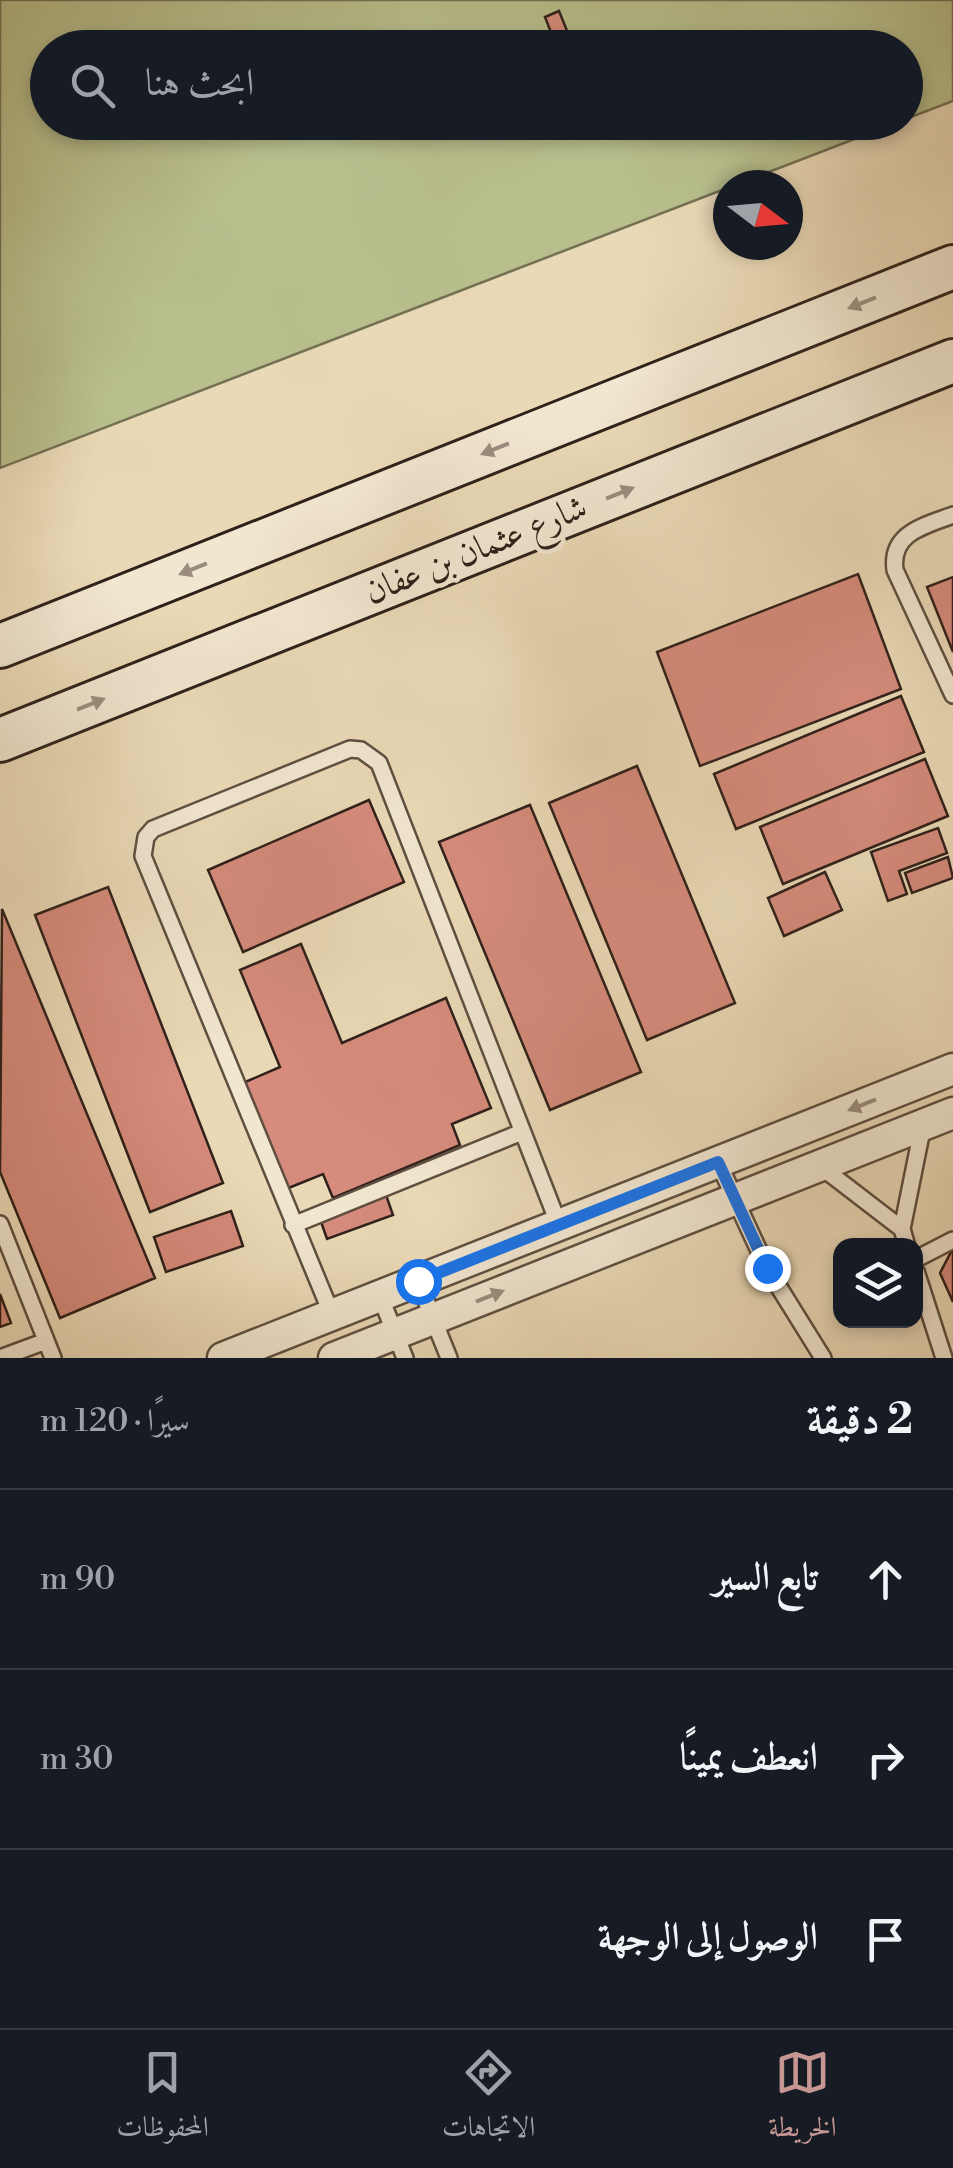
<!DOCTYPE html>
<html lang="ar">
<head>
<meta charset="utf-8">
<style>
  :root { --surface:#171b24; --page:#242831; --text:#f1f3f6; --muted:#9ea1a6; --line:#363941; --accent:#c59692 }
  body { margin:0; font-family:"Libre Bodoni",Amiri,serif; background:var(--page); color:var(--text); direction:rtl }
  .controls { position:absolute; right:30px; bottom:30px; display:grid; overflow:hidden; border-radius:20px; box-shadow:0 5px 15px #0003 }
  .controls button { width:90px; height:90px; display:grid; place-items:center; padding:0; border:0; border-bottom:2px solid var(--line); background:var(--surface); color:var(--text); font:50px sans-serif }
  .compass { position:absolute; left:713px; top:170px; width:90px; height:90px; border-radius:50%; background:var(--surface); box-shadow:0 5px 15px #0003; rotate:106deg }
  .stop { position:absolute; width:30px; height:30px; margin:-22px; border:8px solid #1a73e8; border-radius:50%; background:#fff }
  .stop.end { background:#1a73e8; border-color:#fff; box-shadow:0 2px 10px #0008 }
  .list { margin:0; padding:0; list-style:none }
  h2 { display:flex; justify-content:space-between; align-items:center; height:130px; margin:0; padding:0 40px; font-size:42px }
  h2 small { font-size:32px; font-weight:400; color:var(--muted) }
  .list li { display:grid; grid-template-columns:65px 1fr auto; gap:30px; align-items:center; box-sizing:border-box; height:180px; padding:0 40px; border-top:2px solid var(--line) }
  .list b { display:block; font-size:38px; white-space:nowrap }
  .list em { font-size:32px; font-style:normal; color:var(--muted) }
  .icon { flex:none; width:55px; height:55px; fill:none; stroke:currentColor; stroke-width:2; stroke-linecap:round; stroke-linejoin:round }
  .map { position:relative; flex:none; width:953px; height:1358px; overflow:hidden; direction:ltr }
  .search { position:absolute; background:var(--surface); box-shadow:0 5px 15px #0003; left:30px; right:30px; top:30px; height:110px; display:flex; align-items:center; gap:25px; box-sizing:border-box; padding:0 35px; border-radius:55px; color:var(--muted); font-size:38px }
  .sheet { height:670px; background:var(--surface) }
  nav { display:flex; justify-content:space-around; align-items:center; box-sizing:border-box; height:140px; border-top:2px solid var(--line); background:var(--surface); font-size:28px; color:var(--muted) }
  nav a { display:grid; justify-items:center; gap:5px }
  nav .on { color:var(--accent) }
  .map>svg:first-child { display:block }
</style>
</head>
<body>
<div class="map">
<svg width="953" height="1358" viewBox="0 0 953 1358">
  <rect width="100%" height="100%" fill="#ead9b6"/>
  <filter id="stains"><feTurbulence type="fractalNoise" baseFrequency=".002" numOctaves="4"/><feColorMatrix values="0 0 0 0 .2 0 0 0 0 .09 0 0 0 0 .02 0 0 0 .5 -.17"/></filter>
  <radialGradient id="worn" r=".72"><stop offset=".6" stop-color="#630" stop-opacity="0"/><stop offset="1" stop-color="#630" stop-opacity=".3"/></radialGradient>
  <!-- green -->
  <path fill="#b8bf8d" stroke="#747054" stroke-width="2.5" d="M 0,0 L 953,0 L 953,101 L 906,119 L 906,48 L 48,48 L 48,122 L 896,123 L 0,468 Z"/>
  <!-- building -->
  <path fill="#d68b7c" stroke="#2f211a" stroke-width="2.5" d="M 559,11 L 574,48 L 557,48 L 545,17 Z
    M 858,574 L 901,689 L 700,766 L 657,652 Z
    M 953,577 L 953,652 L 927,587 Z
    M 901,696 L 924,752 L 736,829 L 714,774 Z
    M 925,759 L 948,816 L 783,884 L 760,827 Z
    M 637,766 L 735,1003 L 647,1040 L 549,803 Z
    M 369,800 L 404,882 L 243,952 L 208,870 Z
    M 530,805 L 641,1072 L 550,1110 L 439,842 Z
    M 938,828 L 947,853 L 899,871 L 907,894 L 888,901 L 871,852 Z
    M 948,857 L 953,878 L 912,893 L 905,873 Z
    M 825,872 L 842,910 L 784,936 L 768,898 Z
    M 108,887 L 223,1183 L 150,1212 L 35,915 Z
    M 2,909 L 155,1278 L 60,1318 L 0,1172 Z
    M 301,944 L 342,1043 L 446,998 L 491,1108 L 452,1124 L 460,1145 L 333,1198 L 323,1174 L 286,1189 L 243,1083 L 280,1067 L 240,970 Z
    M 386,1195 L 393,1215 L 327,1239 L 320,1219 Z
    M 231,1211 L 243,1246 L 166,1272 L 154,1237 Z
    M 953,1248 L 953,1302 L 940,1273 Z
    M 0,1294 L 11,1323 L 0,1327 Z"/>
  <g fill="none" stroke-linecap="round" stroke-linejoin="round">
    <!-- lane casing -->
    <g stroke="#5e4f41" stroke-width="20">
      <path id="lane" d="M 953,515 C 924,526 890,533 895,570 L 953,695
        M 718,1162 L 767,1268 L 823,1358
        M 820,1166 L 902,1229
        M 0,1224 L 53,1358
        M 293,1225 L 522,1132
        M 907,1246 L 902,1229 L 923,1125
        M 916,1259 L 953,1240
        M 916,1271 L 944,1358
        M 418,1281 L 449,1358
        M 380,1296 L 405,1358
        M 332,1315 L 143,856 L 146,837 L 153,829 L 350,749 L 361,750 L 379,763 L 559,1225
        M 0,1358 L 46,1341"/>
    </g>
    <!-- street casing -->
    <g stroke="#5e4f41" stroke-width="35">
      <path id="street" d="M 223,1358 L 953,1069
        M 334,1358 L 953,1113"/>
    </g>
    <!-- secondary casing -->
    <g stroke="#2f211a" stroke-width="48">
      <path id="secondary" d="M 0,646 L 953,267
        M 0,740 L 953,361"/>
    </g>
    <!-- lane -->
    <use href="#lane" stroke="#f1e6d0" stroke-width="15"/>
    <!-- street -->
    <use href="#street" stroke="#f1e6d0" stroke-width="30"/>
    <!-- secondary -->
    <use href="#secondary" stroke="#f1e6d0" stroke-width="42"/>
  </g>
  <!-- one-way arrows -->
  <defs><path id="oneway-solid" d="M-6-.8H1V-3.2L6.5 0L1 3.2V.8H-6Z" transform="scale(2.5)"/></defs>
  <g fill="#9a8d7e">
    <use href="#oneway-solid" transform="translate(862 303) rotate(158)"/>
    <use href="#oneway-solid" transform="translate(495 449) rotate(158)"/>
    <use href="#oneway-solid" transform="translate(620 493) rotate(-22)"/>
    <use href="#oneway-solid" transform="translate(193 569) rotate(158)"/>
    <use href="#oneway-solid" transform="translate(91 704) rotate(-22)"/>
    <use href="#oneway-solid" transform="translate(862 1105) rotate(158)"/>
    <use href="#oneway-solid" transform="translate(490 1296) rotate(-22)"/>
  </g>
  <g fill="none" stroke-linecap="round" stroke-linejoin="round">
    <!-- route -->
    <path stroke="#1a73e8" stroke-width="12" d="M 418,1281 L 718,1162 L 767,1268"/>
  </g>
  <g text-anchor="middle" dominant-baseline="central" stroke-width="9" stroke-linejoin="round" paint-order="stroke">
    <!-- street labels -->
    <g font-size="35" fill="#2f211a" stroke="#f1e6d0">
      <text transform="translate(476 550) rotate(-22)">شارع عثمان بن عفان</text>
    </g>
  </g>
  <rect width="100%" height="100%" filter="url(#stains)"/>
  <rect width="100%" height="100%" fill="url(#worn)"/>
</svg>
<div class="controls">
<button><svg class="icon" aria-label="layers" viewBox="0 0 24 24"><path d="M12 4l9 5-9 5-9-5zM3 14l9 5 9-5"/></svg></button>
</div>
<svg class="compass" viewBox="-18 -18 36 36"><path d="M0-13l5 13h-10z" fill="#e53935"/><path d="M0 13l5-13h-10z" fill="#9ea1a6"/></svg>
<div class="stop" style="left:418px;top:1281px"></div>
<div class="stop end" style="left:767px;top:1268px"></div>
<div class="search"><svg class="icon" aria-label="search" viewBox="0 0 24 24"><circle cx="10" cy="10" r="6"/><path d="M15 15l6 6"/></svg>ابحث هنا</div>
</div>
<section class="sheet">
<h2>2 دقيقة<small>سيرًا · 120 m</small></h2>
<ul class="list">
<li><svg class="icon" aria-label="ahead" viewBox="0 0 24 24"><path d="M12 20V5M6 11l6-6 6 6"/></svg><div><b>تابع السير</b></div><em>90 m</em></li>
<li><svg class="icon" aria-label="right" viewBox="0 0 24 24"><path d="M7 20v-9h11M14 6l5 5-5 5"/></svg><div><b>انعطف يمينًا</b></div><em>30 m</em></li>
<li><svg class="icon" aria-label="arrive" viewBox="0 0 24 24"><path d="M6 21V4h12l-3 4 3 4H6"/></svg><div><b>الوصول إلى الوجهة</b></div></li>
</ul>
</section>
<nav>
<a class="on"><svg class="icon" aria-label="map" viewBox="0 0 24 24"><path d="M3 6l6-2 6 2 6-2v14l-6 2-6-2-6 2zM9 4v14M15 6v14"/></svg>الخريطة</a>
<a><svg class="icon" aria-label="directions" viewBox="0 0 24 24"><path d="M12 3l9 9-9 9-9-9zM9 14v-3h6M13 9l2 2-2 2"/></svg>الاتجاهات</a>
<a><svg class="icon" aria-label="saved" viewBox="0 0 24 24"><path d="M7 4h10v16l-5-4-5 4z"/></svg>المحفوظات</a>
</nav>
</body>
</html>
